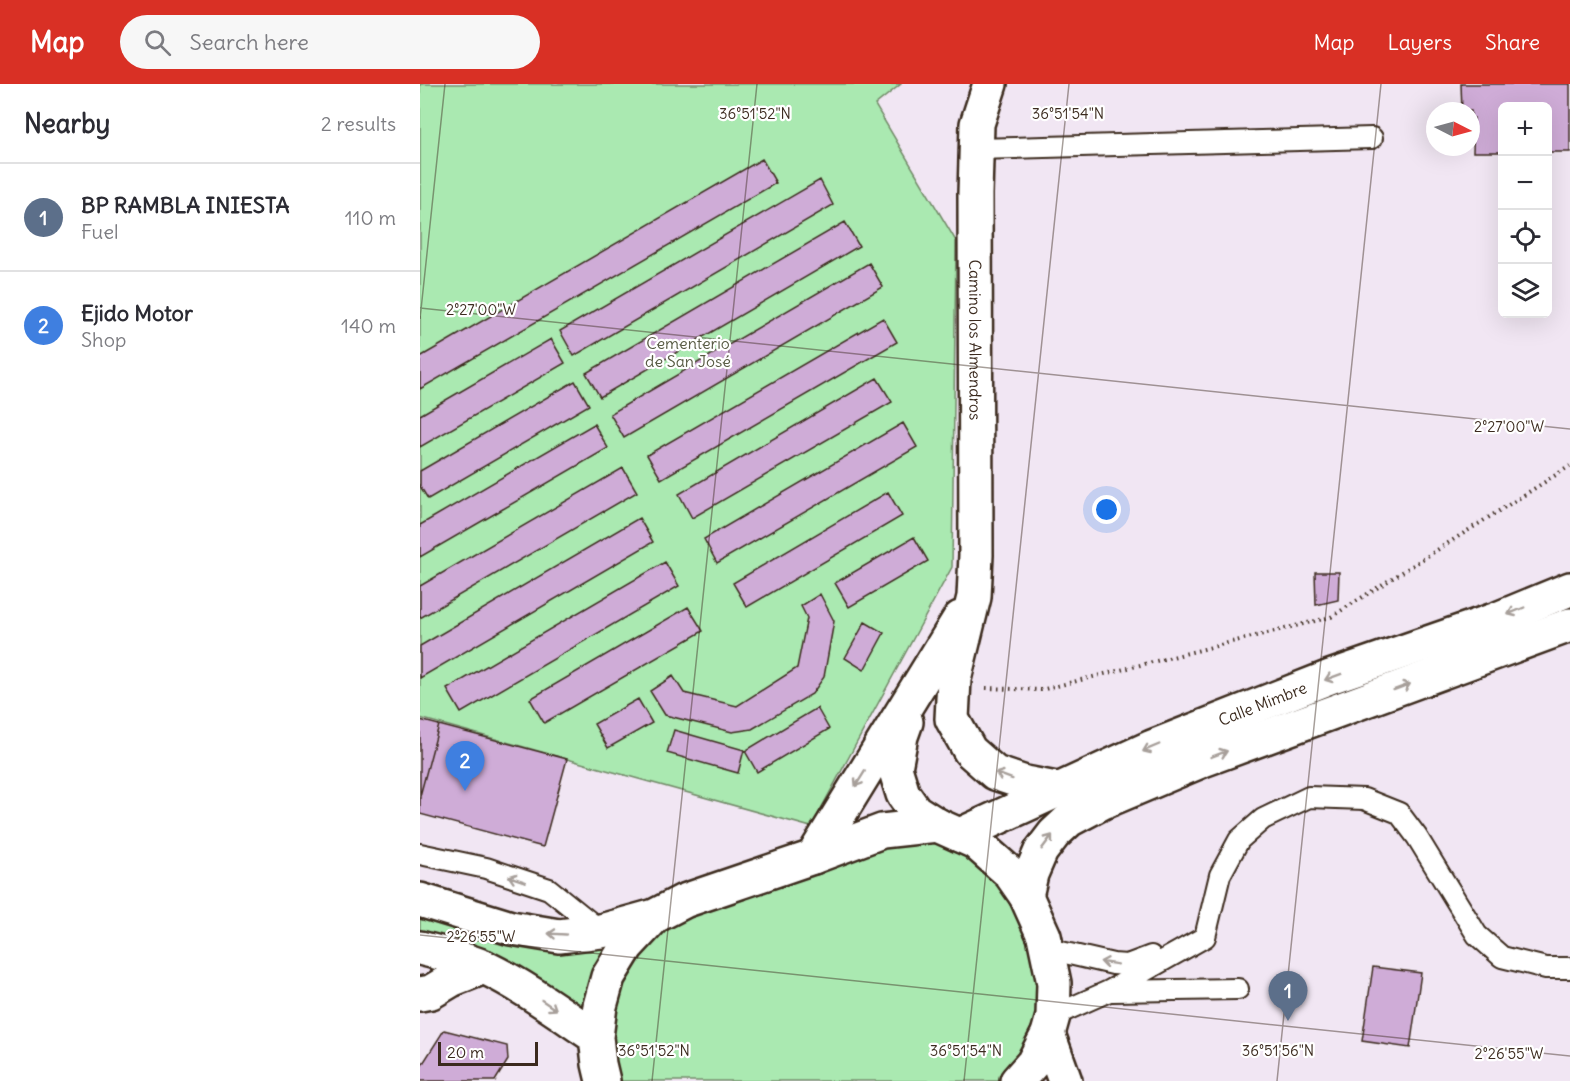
<!DOCTYPE html>
<html lang="en">
<head>
<meta charset="utf-8">
<style>
  :root { --surface:#fff; --page:#f7f7f7; --text:#2b2b33; --muted:#7c7c81; --line:#e1e1e2; --accent:#d93025 }
  body { margin:0; font-family:Delius,sans-serif; background:var(--page); color:var(--text) }
  .controls { position:absolute; right:18px; top:18px; display:grid; overflow:hidden; border-radius:9px; box-shadow:0 6px 24px #0002 }
  .controls button { width:54px; height:54px; display:grid; place-items:center; padding:0; border:0; border-bottom:2px solid var(--line); background:var(--surface); color:var(--text); font:30px sans-serif }
  .compass { position:absolute; left:1006px; top:18px; width:54px; height:54px; border-radius:50%; background:var(--surface); box-shadow:0 6px 24px #0002; rotate:96deg }
  .scale { position:absolute; left:18px; bottom:15px; width:100px; box-sizing:border-box; padding-left:6px; border:3px solid #3b2a1e; border-top:0; font-size:16px; line-height:21px; white-space:nowrap; color:#3b2a1e; -webkit-text-stroke:4px #fff; paint-order:stroke }
  .you { position:absolute; left:687px; top:426px; width:21px; height:21px; margin:-15px; border:4px solid #fff; border-radius:50%; background:#1a73e8; box-shadow:0 0 0 9px #1a73e833 }
  .badge { display:grid; place-items:center; width:39px; height:39px; border-radius:50%; background:var(--accent); color:#fff; font-size:20px; font-weight:700 }
  .pin { position:absolute; translate:-50% -50px; filter:drop-shadow(0 2px 3px #0008) }
  .pin::after { content:''; position:absolute; top:32px; width:21px; height:18px; background:inherit; clip-path:polygon(0 0,100% 0,50% 100%) }
  .list { margin:0; padding:0; list-style:none }
  h2 { display:flex; justify-content:space-between; align-items:center; height:78px; margin:0; padding:0 24px; font-size:26px }
  h2 small { font-size:20px; font-weight:400; color:var(--muted) }
  .list li { display:grid; grid-template-columns:39px 1fr auto; gap:18px; align-items:center; box-sizing:border-box; height:108px; padding:0 24px; border-top:2px solid var(--line) }
  .list b { display:block; font-size:22px; white-space:nowrap }
  .list p { margin:0; font-size:20px; white-space:nowrap; color:var(--muted) }
  .list em { font-size:20px; font-style:normal; color:var(--muted) }
  .icon { flex:none; width:33px; height:33px; fill:none; stroke:currentColor; stroke-width:2; stroke-linecap:round; stroke-linejoin:round }
  .map { position:relative; flex:none; width:1150px; height:997px; overflow:hidden }
  header { display:flex; align-items:center; gap:36px; box-sizing:border-box; height:84px; padding:0 30px; background:var(--accent); color:#fff }
  header strong { font-size:28px }
  nav { display:flex; gap:33px; margin-inline-start:auto; font-size:21px }
  .search { width:420px; height:54px; background:var(--page); display:flex; align-items:center; gap:15px; box-sizing:border-box; padding:0 21px; border-radius:33px; color:var(--muted); font-size:22px }
  main { display:flex }
  aside { flex:1; background:var(--surface) }
  .map>svg:first-child { display:block }
</style>
</head>
<body>
<header>
<strong>Map</strong>
<div class="search"><svg class="icon" aria-label="search" viewBox="0 0 24 24"><circle cx="10" cy="10" r="6"/><path d="M15 15l6 6"/></svg>Search here</div>
<nav><a>Map</a><a>Layers</a><a>Share</a></nav>
</header>
<main>
<aside>
<h2>Nearby<small>2 results</small></h2>
<ul class="list">
<li><span class="badge" style="background:#5c6f8a">1</span><div><b>BP RAMBLA INIESTA</b><p>Fuel</p></div><em>110 m</em></li>
<li><span class="badge" style="background:#3f7fe0">2</span><div><b>Ejido Motor</b><p>Shop</p></div><em>140 m</em></li>
</ul>
</aside>
<div class="map">
<svg width="1150" height="997" viewBox="0 0 1150 997">
  <rect width="100%" height="100%" fill="#f1e6f3"/>
  <filter id="ink" filterUnits="userSpaceOnUse"><feTurbulence type="fractalNoise" baseFrequency=".0167" numOctaves="2"/><feDisplacementMap in="SourceGraphic" scale="12" xChannelSelector="R" yChannelSelector="G"/><feConvolveMatrix kernelMatrix="1 2 1 2 8 2 1 2 1" color-interpolation-filters="sRGB"/></filter>
  <g filter="url(#ink)">
    <!-- green -->
    <path fill="#aae9b1" stroke="#728a68" stroke-width="1.5" d="M 0,0 L 481,0 L 455,21 L 536,157 L 532,483 L 391,743 L 0,634 Z
      M 517,741 L 590,789 L 634,899 L 597,997 L 183,997 L 176,953 L 0,864 L 0,816 L 139,852 Z"/>
    <!-- building -->
    <path fill="#cfacd7" stroke="#3b2a1e" stroke-width="1.5" d="M 1041,0 L 1150,0 L 1150,68 L 1128,68 L 1128,22 L 1082,22 L 1082,68 L 1053,68 L 1054,34 L 1051,34 L 1051,27 L 1042,27 Z
      M 342,75 L 356,99 L 0,305 L 0,273 Z
      M 400,96 L 413,121 L 154,272 L 140,247 Z
      M 425,138 L 439,162 L 180,313 L 166,289 Z
      M 449,179 L 463,203 L 204,354 L 190,330 Z
      M 463,234 L 477,258 L 241,395 L 227,371 Z
      M 131,255 L 145,279 L 0,363 L 0,331 Z
      M 457,294 L 472,318 L 272,434 L 259,410 Z
      M 155,297 L 169,321 L 8,415 L 0,402 L 0,387 Z
      M 483,339 L 497,363 L 297,479 L 284,455 Z
      M 174,340 L 188,364 L 0,473 L 0,441 Z
      M 203,384 L 217,408 L 0,534 L 0,502 Z
      M 468,408 L 482,432 L 327,523 L 313,499 Z
      M 219,434 L 233,458 L 0,594 L 0,562 Z
      M 494,453 L 508,477 L 429,523 L 415,499 Z
      M 245,478 L 259,502 L 41,629 L 27,605 Z
      M 895,488 L 919,488 L 918,516 L 896,521 Z
      M 400,510 L 414,537 L 404,593 L 392,610 L 332,645 L 312,648 L 245,631 L 230,607 L 253,592 L 264,609 L 317,622 L 377,584 L 387,534 L 381,522 Z
      M 268,523 L 283,547 L 124,639 L 110,615 Z
      M 445,538 L 464,549 L 444,586 L 425,574 Z
      M 218,615 L 232,639 L 188,664 L 174,640 Z
      M 397,624 L 409,645 L 337,688 L 325,667 Z
      M 0,636 L 19,641 L 0,712 Z
      M 19,641 L 147,675 L 123,763 L 0,730 L 0,712 Z
      M 254,646 L 324,666 L 318,689 L 247,669 Z
      M 953,883 L 1001,889 L 990,964 L 942,957 Z
      M 24,946 L 87,962 L 88,976 L 75,997 L 0,997 L 0,984 Z"/>
    <g fill="none" stroke-linecap="round" stroke-linejoin="round">
      <!-- service casing -->
      <g stroke="#3b2a1e" stroke-width="24">
        <path id="service" d="M 556,65 L 952,54
          M 0,770 L 66,784 L 129,805 L 181,847
          M 628,865 L 693,880 L 707,881 L 731,872
          M 692,907 L 818,905
          M 633,932 L 689,907 L 785,853 L 800,791 L 819,756 L 843,735 L 889,713 L 944,715 L 979,729 L 997,753 L 1057,851 L 1082,873 L 1126,884 L 1150,884"/>
      </g>
      <!-- minor casing -->
      <g stroke="#3b2a1e" stroke-width="38">
        <g id="minor">
          <path id="s1" d="M 570,0 L 557,40 L 555,110 L 556,471 L 554,513 L 534,595 L 532,635 L 550,667 L 575,689 L 605,699 L 641,706"/>
          <path d="M 486,638 L 481,652 L 475,684 L 483,710 L 495,727 L 517,741"/>
          <path d="M 393,773 L 540,534"/>
        </g>
      </g>
      <!-- tertiary casing -->
      <g stroke="#3b2a1e" stroke-width="38">
        <path id="tertiary" d="M 0,910 L 11,908 L 31,896 L 64,883"/>
      </g>
      <!-- primary casing -->
      <g stroke="#3b2a1e" stroke-width="38">
        <path id="primary" d="M 0,816 L 91,844 L 139,852 L 181,847 L 235,832
          M 0,864 C 22,870 46,875 66,884 C 105,903 140,929 176,953
          M 183,997 L 179,980 L 176,953 L 180,922 L 188,893 L 207,862 L 235,832 L 264,817 L 393,773 L 462,747 L 517,741 L 555,758 L 590,789 L 606,812 L 624,852 L 634,899 L 633,932 L 628,950 L 613,979 L 597,997"/>
      </g>
      <!-- trunk casing -->
      <g stroke="#3b2a1e" stroke-width="38">
        <g id="trunk">
          <path id="s2" d="M 540,751 L 732,663 L 910,593 L 1077,535 L 1150,505"/>
          <path d="M 606,812 L 611,790 L 621,767 L 634,750 L 649,736 L 683,718 L 783,676 L 1150,541"/>
          <path d="M 628,950 L 645,997"/>
        </g>
      </g>
      <!-- path -->
      <path stroke="#3b2a1e" stroke-width="4" stroke-dasharray="1.5 4.5" stroke-linecap="butt" d="M 566,604 L 621,606 L 911,533 L 1150,382"/>
      <!-- service -->
      <use href="#service" stroke="#fff" stroke-width="20"/>
      <!-- minor -->
      <use href="#minor" stroke="#fff" stroke-width="33"/>
      <!-- tertiary -->
      <use href="#tertiary" stroke="#fff" stroke-width="33"/>
      <!-- primary -->
      <use href="#primary" stroke="#fff" stroke-width="33"/>
      <!-- trunk -->
      <use href="#trunk" stroke="#fff" stroke-width="33"/>
    </g>
    <!-- one-way arrows -->
    <defs><path id="oneway-shaft" d="M-6 0H5M1.5-3L5.5 0L1.5 3" fill="none" stroke-width="1.6" stroke-linecap="round" stroke-linejoin="round" transform="scale(1.5)"/></defs>
    <g stroke="#a79f9a">
      <use href="#oneway-shaft" transform="translate(1096 527) rotate(157)"/>
      <use href="#oneway-shaft" transform="translate(913 593) rotate(160)"/>
      <use href="#oneway-shaft" transform="translate(982 603) rotate(-20)"/>
      <use href="#oneway-shaft" transform="translate(731 664) rotate(157)"/>
      <use href="#oneway-shaft" transform="translate(799 670) rotate(-20)"/>
      <use href="#oneway-shaft" transform="translate(584 692) rotate(-160)"/>
      <use href="#oneway-shaft" transform="translate(440 695) rotate(122)"/>
      <use href="#oneway-shaft" transform="translate(627 758) rotate(-53)"/>
      <use href="#oneway-shaft" transform="translate(97 795) rotate(-162)"/>
      <use href="#oneway-shaft" transform="translate(137 850) rotate(-177)"/>
      <use href="#oneway-shaft" transform="translate(689 879) rotate(-171)"/>
      <use href="#oneway-shaft" transform="translate(129 921) rotate(34)"/>
    </g>
  </g>
  <!-- ticks -->
  <path fill="none" stroke="#3b2a1e" stroke-width="1.5" stroke-opacity="0.45" d="M 0,224 L 1150,345M 0,235 L 25,0M 0,851 L 1150,972M 232,997 L 337,0M 544,997 L 649,0M 857,997 L 961,0"/>
  <g text-anchor="middle" dominant-baseline="central" stroke-width="4.5" stroke-linejoin="round" paint-order="stroke">
    <!-- street labels -->
    <g font-size="16" fill="#3b2a1e" stroke="#fff">
      <text stroke="none"><textPath href="#s1" startOffset="258">Camino los Almendros</textPath></text>
      <text stroke="none"><textPath href="#s2" startOffset="330">Calle Mimbre</textPath></text>
    </g>
    <!-- park labels -->
    <g font-size="16" fill="#575a43" stroke="#fff">
      <text x="268" y="259">Cementerio<tspan x="268" dy="18">de San José</tspan></text>
    </g>
  </g>
  <g font-size="15" text-anchor="middle" fill="#3b2a1e" stroke="#fff" stroke-width="4.5" stroke-linejoin="round" paint-order="stroke">
    <text x="335" y="35">36°51'52"N</text>
    <text x="648" y="35">36°51'54"N</text>
    <text x="61" y="231">2°27'00"W</text>
    <text x="1089" y="348">2°27'00"W</text>
    <text x="61" y="858">2°26'55"W</text>
    <text x="234" y="972">36°51'52"N</text>
    <text x="546" y="972">36°51'54"N</text>
    <text x="858" y="972">36°51'56"N</text>
    <text x="1089" y="975">2°26'55"W</text>
  </g>
</svg>
<div class="controls">
<button>+</button>
<button>−</button>
<button><svg class="icon" aria-label="locate" viewBox="0 0 24 24"><circle cx="12" cy="12" r="6"/><path d="M12 2v4M12 18v4M2 12h4M18 12h4"/></svg></button>
<button><svg class="icon" aria-label="layers" viewBox="0 0 24 24"><path d="M12 4l9 5-9 5-9-5zM3 14l9 5 9-5"/></svg></button>
</div>
<svg class="compass" viewBox="-18 -18 36 36"><path d="M0-13l5 13h-10z" fill="#e53935"/><path d="M0 13l5-13h-10z" fill="#7c7c81"/></svg>
<div class="scale">20 m</div>
<div class="you"></div>
<div class="pin badge" style="left:868px;top:937px;background:#5c6f8a">1</div>
<div class="pin badge" style="left:45px;top:707px;background:#3f7fe0">2</div>
</div>
</main>
</body>
</html>
